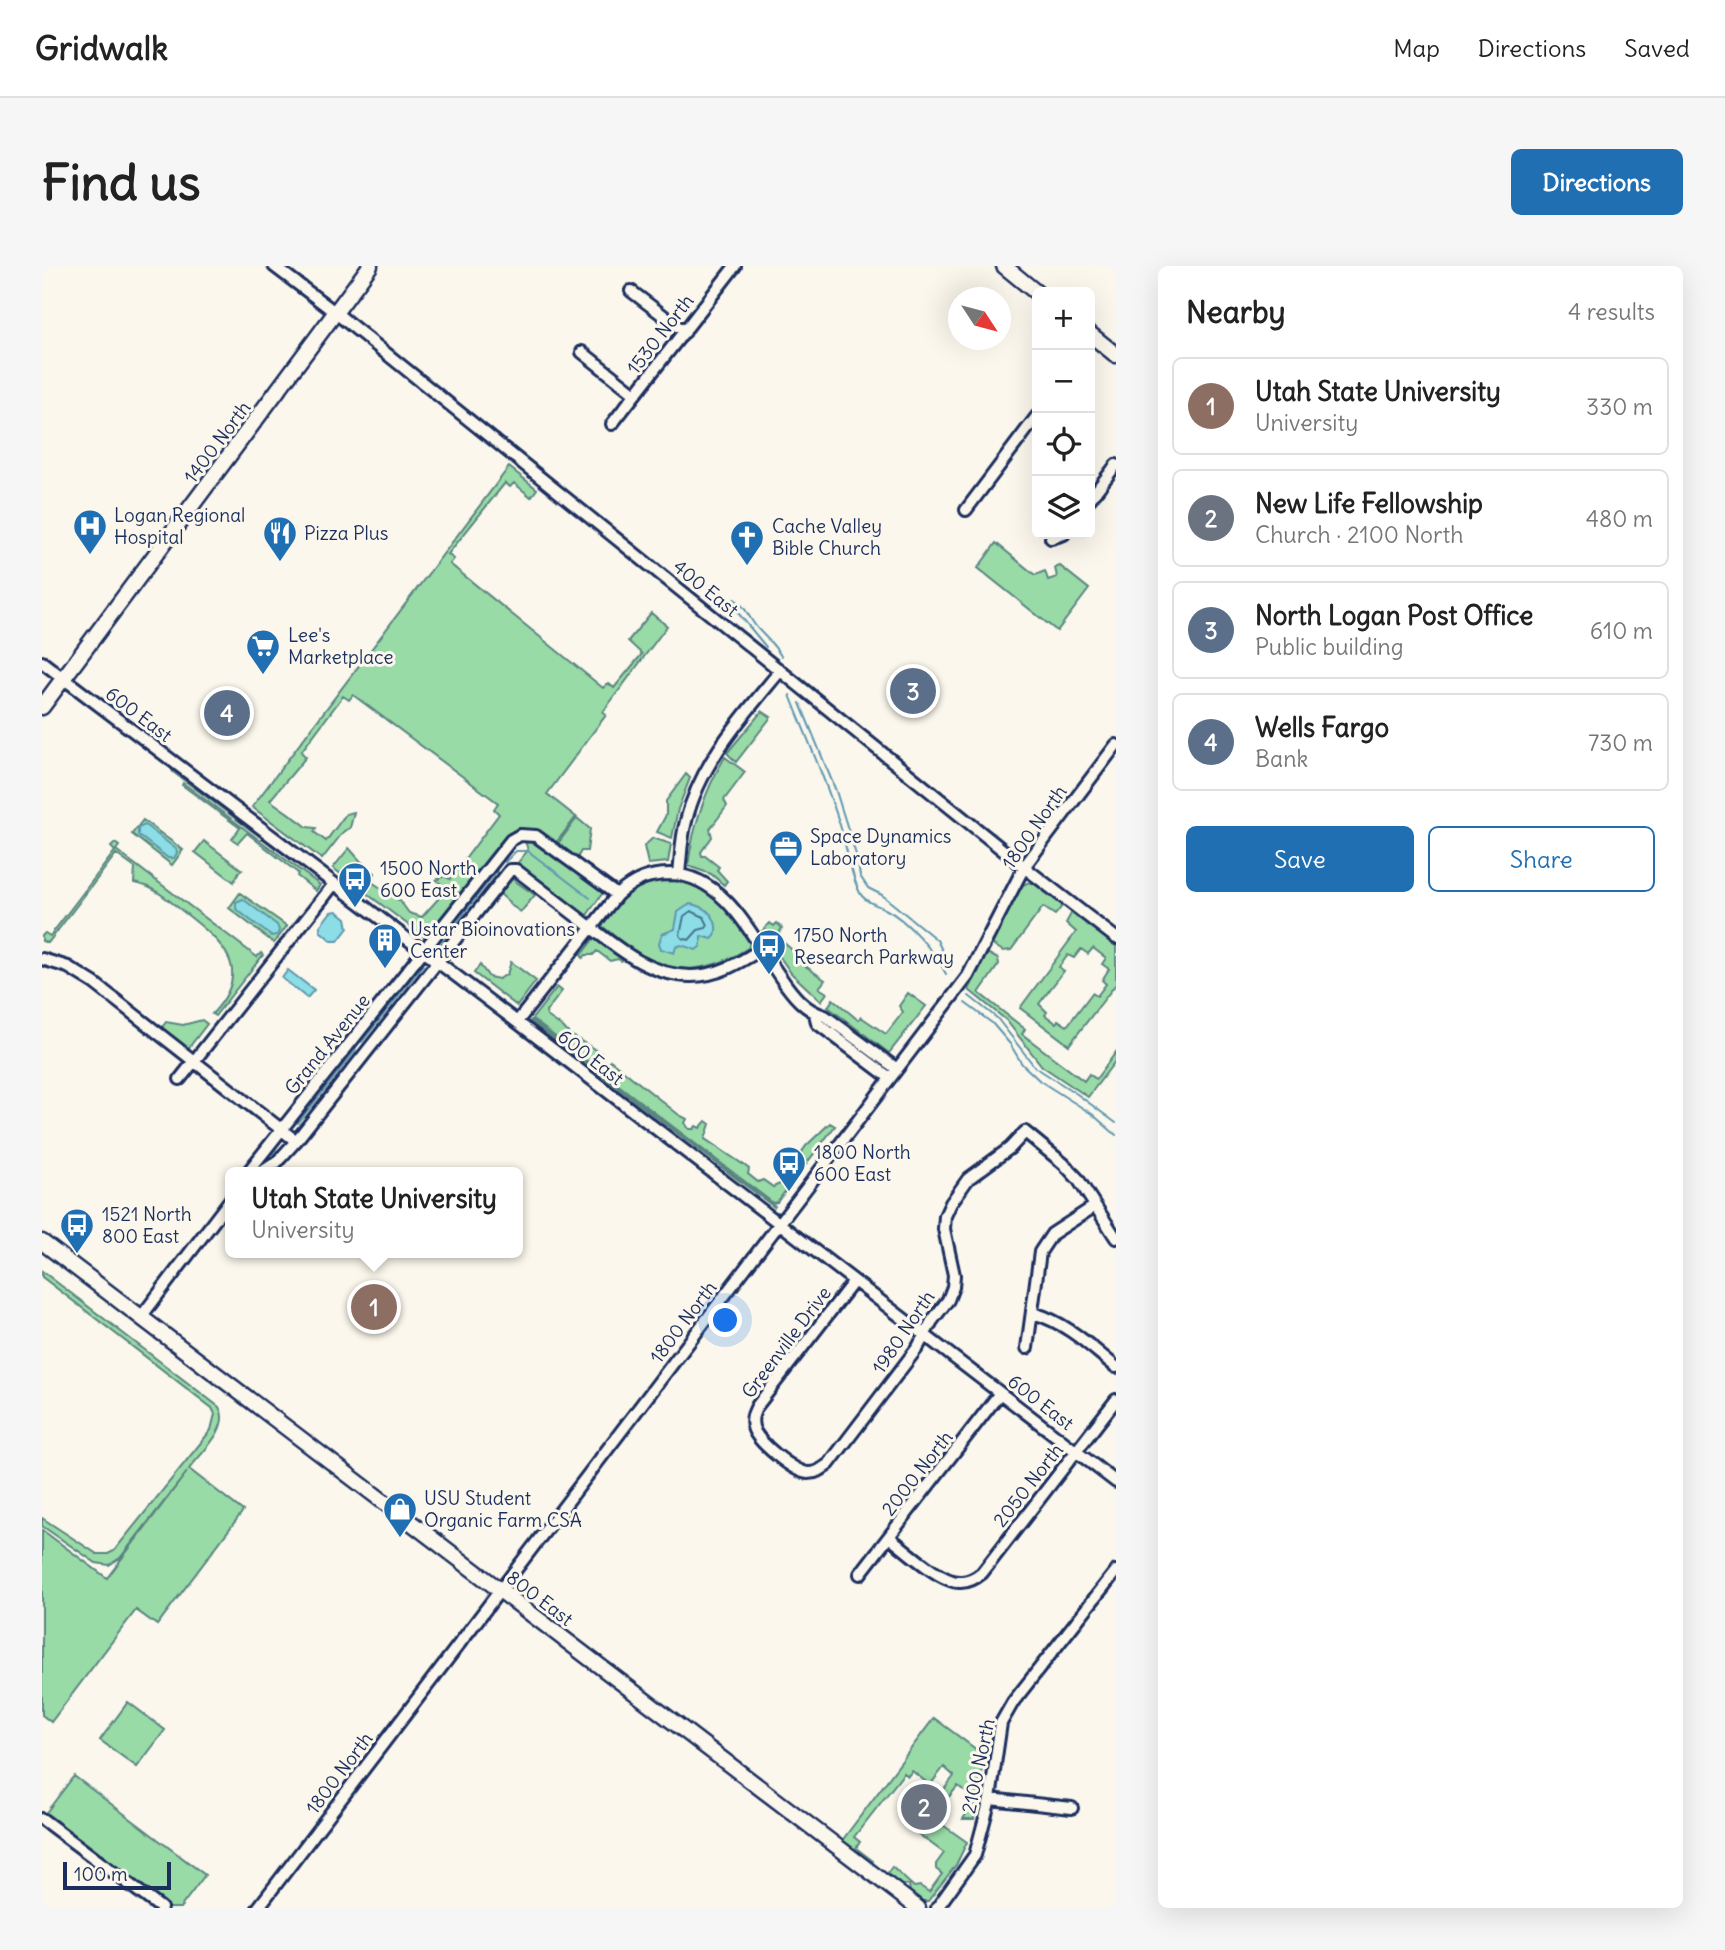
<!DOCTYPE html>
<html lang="en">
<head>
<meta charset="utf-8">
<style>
  :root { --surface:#fff; --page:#f6f6f6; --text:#222; --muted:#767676; --line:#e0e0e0; --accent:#1f6fb2 }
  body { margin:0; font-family:Delius,sans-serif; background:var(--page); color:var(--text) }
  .controls { position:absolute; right:21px; top:21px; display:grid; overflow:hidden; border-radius:10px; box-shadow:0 7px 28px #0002 }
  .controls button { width:63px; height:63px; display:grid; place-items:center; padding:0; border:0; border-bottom:2px solid var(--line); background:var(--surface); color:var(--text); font:35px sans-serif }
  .compass { position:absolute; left:906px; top:21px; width:63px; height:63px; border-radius:50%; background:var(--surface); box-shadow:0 7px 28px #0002; rotate:126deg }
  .scale { position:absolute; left:21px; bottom:18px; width:108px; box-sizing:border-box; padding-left:7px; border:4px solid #1b2f5e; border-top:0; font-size:19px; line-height:24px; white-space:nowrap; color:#1b2f5e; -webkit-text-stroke:5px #fbf7ec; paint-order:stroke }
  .you { position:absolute; left:684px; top:1055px; width:24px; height:24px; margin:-18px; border:5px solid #fff; border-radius:50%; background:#1a73e8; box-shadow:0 0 0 10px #1a73e833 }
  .badge { display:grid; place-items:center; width:46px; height:46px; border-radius:50%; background:var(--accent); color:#fff; font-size:23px; font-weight:700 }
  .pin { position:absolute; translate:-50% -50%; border:4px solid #fff; box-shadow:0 2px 7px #0006 }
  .popup { position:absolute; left:183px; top:901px; width:298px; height:91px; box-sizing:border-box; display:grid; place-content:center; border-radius:10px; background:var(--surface); filter:drop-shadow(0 2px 5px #0005); font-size:23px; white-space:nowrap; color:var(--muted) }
  .popup b { font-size:26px; color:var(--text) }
  .popup::after { content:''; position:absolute; left:50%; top:100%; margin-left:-14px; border:14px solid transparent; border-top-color:var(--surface) }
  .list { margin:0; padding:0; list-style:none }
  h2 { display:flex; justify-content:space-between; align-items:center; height:91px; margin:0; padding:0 28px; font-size:30px }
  h2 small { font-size:23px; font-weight:400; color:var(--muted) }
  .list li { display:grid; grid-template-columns:46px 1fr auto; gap:21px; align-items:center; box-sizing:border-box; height:98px; margin:0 14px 14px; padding:0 14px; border:2px solid var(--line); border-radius:10px }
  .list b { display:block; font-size:26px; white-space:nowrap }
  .list p { margin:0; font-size:23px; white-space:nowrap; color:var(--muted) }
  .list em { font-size:23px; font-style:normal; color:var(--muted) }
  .actions { display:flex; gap:14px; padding:21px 28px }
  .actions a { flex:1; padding:16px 0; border:2px solid var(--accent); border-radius:10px; text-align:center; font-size:24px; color:var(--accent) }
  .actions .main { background:var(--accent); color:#fff }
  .icon { flex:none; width:38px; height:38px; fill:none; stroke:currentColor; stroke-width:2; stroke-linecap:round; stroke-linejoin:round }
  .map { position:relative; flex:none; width:1074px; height:1642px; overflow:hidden; border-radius:10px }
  header { display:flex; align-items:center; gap:42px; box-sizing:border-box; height:98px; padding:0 35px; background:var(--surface); border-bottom:2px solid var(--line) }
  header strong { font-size:33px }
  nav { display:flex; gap:38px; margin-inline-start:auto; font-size:24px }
  .intro { display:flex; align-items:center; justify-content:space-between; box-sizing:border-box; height:168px; padding:0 42px }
  h1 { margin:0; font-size:49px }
  .button { padding:18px 32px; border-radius:10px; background:var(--accent); color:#fff; font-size:24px; font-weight:700 }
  main { display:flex; gap:42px; padding:0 42px }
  aside { flex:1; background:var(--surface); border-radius:10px; box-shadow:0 7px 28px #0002 }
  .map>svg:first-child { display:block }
</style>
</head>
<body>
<header>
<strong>Gridwalk</strong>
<nav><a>Map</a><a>Directions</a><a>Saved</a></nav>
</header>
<div class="intro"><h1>Find us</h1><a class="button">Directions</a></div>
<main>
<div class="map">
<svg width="1074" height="1642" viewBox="0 0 1074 1642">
  <rect width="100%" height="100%" fill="#fbf7ec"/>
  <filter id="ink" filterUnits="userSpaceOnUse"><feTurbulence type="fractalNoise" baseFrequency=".0143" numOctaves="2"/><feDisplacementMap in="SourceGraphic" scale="14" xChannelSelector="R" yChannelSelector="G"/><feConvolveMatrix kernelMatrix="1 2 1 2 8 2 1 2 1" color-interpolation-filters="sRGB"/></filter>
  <g filter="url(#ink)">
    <!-- green -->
    <path fill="#99dba6" stroke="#5a8582" stroke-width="2" fill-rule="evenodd" d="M 467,201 L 495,223 L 489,231 L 472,217 L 468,221 L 463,217 L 406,288 L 412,293 L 408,298 L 561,422 L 566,417 L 572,422 L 600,388 L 586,375 L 609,347 L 625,360 L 561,446 L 564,449 L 505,528 L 534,551 L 513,578 L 481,564 L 417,632 L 394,614 L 402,610 L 408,613 L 457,548 L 452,543 L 456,537 L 311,429 L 307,434 L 301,430 L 259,486 L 264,491 L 228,534 C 241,544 253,551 265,561 L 274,562 L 272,566 L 284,575 L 304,548 L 312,546 L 308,562 L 302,565 L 280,593 L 210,541 Z
      M 954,277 L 993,309 L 1003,305 L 1006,314 L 1015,311 L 1013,302 L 1018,300 L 1047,323 L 1015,365 L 936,302 Z
      M 720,445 L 729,451 L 694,496 L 685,487 Z
      M 683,491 L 703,506 L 682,534 L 685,540 L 668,563 L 670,571 L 659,586 L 660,590 L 663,590 L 677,601 L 675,604 L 685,615 L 682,619 L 669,608 L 646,600 C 651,560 662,526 683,491 Z
      M 130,504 L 147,514 L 279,616 L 131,506 Z
      M 644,508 L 648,512 L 636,543 L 630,572 L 615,566 L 624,549 L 624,535 Z
      M 141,517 L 278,619 L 274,625 L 255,610 L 256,607 L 205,567 L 196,577 L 190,573 L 198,562 L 140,519 Z
      M 535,552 L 548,563 L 545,585 L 539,585 L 535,592 L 549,601 L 551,607 L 515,579 Z
      M 101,554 L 141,584 L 130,599 L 90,568 Z
      M 482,572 L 491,573 L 562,625 L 543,652 L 474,599 L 486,584 Z
      M 611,572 L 629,578 L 626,596 L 606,598 L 602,580 Z
      M 162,575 L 200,604 L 197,606 L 192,616 L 153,586 Z
      M 73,577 L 77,580 L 74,584 L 215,691 L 219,687 L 221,689 L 173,750 L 170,748 C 213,703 180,676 143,647 C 127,635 113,620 92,617 L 93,602 L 74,588 L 6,677 L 0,675 L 0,670 L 3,667 L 8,670 L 73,585 L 69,581 Z
      M 307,582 L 322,599 L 333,607 L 330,612 L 330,616 L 358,635 L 367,647 L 380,651 L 404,624 L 416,633 L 391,665 L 386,670 L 381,670 L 291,602 Z
      M 470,613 L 493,629 L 479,646 L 467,638 L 468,637 L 458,628 Z
      M 631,613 C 675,623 684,643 708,677 L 706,682 C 674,703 634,712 599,690 C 585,681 573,670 560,660 L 559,658 C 579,627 594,615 631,613 Z
      M 987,616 L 993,618 L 1021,639 L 1013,649 L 1001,641 L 969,684 L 961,685 L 950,678 L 979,620 Z
      M 198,627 L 245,660 L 232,677 L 187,642 Z
      M 1030,646 L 1074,680 L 1074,718 L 1027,779 L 978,742 L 1034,666 L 1024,657 ZM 1051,682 L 1064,692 L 1060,698 L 1067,703 L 1060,714 L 1064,718 L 1055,730 L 1050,727 L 1025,760 L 1016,754 L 1014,757 L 1003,749 L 1005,746 L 997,738 L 1022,705 L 1017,701 L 1026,689 L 1032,692 L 1039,683 L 1046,688 Z
      M 728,657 L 732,660 L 735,657 L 740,662 L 735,671 L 762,694 L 762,699 L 783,714 L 777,722 L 785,727 L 779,735 L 749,707 L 720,665 Z
      M 553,671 L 581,693 L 579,695 L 576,693 L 568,695 L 555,685 L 551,689 L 544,689 L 541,692 L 539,689 Z
      M 945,687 L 956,693 L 957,698 L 937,727 L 983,763 L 980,768 L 1042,815 L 1047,808 L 1054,813 L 1074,786 L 1074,794 L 1046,831 L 1000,800 L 964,754 L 927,724 Z
      M 469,696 L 494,715 L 475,740 L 432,707 L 438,699 L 447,711 L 457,713 L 465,708 Z
      M 515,721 L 520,725 L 504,746 L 505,750 L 521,761 L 527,768 L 559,787 L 556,791 L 561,797 L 565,798 L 568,794 L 637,849 L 645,853 L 643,857 L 647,863 L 652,863 L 654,860 L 658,862 L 664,855 L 668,858 L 663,873 L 702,899 L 707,903 L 706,908 L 716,916 L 721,914 L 731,921 L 738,918 L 740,910 L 751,895 L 753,896 L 764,880 L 788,857 L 793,860 L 735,936 L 731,937 L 490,753 Z
      M 866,727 L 884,740 L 847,787 L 786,741 L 791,733 L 816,754 L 819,751 L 844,768 L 861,746 L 857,740 Z
      M 160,754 L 165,758 L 145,784 L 118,764 L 124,756 L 141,759 Z
      M 488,754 L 733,940 L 732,941 L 489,756 Z
      M 0,1005 L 177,1141 C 190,1161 158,1188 147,1203 L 201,1245 L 115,1359 L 94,1344 L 9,1456 L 0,1449 L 0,1264 L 65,1312 L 145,1206 L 78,1292 L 67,1299 L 54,1297 L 0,1260 L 0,1252 L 55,1288 L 66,1288 L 72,1285 L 169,1164 L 173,1148 L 170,1142 L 0,1011 Z
      M 86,1436 L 123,1464 L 95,1501 L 58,1474 Z
      M 892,1452 L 943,1490 L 932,1553 L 921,1553 L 933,1534 L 916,1520 L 905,1533 L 901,1530 L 903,1527 L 901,1525 L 912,1510 L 902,1501 L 888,1519 L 870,1505 L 866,1510 L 862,1507 L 812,1571 L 818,1576 L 814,1582 L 831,1595 L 829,1598 L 799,1576 Z
      M 32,1510 L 163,1609 L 138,1642 L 127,1642 L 3,1548 Z
      M 888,1550 L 925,1576 L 914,1599 L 886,1635 L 880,1635 L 868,1627 L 867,1618 L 858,1620 L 844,1609 L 850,1601 L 872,1621 L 878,1620 L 887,1626 L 900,1608 L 894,1603 L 894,1598 L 902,1587 L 875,1567 Z"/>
    <!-- water -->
    <path fill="#8cdde5" stroke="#5f97af" stroke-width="2" d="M 103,559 L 134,583 L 135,587 L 132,592 L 126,592 L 96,569 L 96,562 Z
      M 201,633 L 235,659 L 237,664 L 235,669 L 229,670 L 194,643 L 194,636 Z
      M 648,638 C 665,640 678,653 673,670 L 670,673 L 659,670 L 659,680 L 654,684 L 639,679 L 634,681 L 632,687 L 619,683 L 617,677 L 620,668 L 633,663 L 636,646 Z
      M 295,645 L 304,652 L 306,662 L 296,675 L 290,675 L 278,665 L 278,660 L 289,646 Z
      M 246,704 L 272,724 L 265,732 L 240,712 Z"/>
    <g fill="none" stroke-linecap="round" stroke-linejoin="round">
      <!-- shore -->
      <path stroke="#487594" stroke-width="2" d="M 649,645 L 662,651 L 666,659 L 664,662 L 656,664 L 647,674 L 640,672 L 638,669 L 642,650 Z"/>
      <!-- stream -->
      <path stroke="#5f97af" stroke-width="2" d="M 692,333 C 705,340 707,354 717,364 C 726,374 732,378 739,390
        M 692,334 L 692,342 L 724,381
        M 748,429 C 765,472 784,515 798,559 C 803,575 811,619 820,630 C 827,638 834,638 843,643 C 865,654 893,686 904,708
        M 758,437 L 794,525 L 815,592 L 818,610 L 826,622 L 840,629 L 895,674 L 909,703
        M 463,596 L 474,585 L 486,585 L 548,632
        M 422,647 L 455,605
        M 397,680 L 422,648
        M 927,730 L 955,752 L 993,801 L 1035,828 L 1074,857
        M 923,737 L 950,757 L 968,778 L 980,798 L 998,815 L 1050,848 L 1074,869
        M 320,776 L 381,699
        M 256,857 L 314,784
        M 231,889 L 235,884"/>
      <!-- minor casing -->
      <g stroke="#1b2f5e" stroke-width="16">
        <path id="minor" d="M 232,0 L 294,47 L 982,601 L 1074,672
          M 589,25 L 643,66
          M 540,86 L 593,128
          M 570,158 L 693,0
          M 1048,233 L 1074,199
          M 924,244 L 995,150
          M 1009,272 L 1022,268
          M 0,396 L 475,756 L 1074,1216
          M 637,608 C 639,590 639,573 644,555 C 658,497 701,450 738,405
          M 0,693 L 26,701 L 52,717 L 254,875
          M 773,747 L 775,757 L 848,812
          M 475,756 L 575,629 C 592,614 606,608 629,608 C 684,610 711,673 739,712 C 750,728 763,745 783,750 L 855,803
          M 138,813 L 292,618
          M 206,906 L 469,574 L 478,569 L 494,570 L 575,629
          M 220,906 L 235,896 L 254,875 L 468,604 L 474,604 C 495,620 516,636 538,653 C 571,678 605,710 649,710 C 676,710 697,697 718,684
          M 812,1015 L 715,1140 C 711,1148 709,1153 711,1161 C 714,1175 752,1206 766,1207 C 775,1207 780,1203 787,1198 L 876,1081 L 890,1055 L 906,1034 L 911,1021 L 912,1009 L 902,963 L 903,950 L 909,937 L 926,913 L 968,882 L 983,866 L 1022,898 L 1036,913 L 1074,972
          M 991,1047 C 1025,1057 1047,1079 1074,1101
          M 99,1051 L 188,934
          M 985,1082 L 998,986 L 1010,968 L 1053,940
          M 847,1271 C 863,1283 900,1318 919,1316 C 927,1316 934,1312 940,1307 L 1074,1134
          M 818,1308 L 958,1127
          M 948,1533 L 1030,1542
          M 0,1553 L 119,1642
          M 216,1642 L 926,710 L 982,601 L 1074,479
          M 895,1642 L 933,1589 L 948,1533 L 959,1457 L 971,1436 L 1074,1305"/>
      </g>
      <!-- major casing -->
      <g stroke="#1b2f5e" stroke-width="19">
        <path id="major" d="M 962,0 L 995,27
          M 1048,68 L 1074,89
          M 0,441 L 328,0
          M 0,976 L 876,1642"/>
      </g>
      <!-- minor -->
      <use href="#minor" stroke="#fbf7ec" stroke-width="10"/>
      <!-- major -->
      <use href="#major" stroke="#fbf7ec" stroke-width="14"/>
    </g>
  </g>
  <!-- icons -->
  <defs>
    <g id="hospital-pin" transform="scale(1.75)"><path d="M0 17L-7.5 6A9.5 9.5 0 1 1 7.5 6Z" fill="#1f6fb2" stroke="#fbf7ec"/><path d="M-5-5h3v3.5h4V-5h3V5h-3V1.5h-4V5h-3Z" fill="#fff"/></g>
    <g id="restaurant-pin" transform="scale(1.75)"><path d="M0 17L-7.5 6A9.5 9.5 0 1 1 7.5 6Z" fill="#1f6fb2" stroke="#fbf7ec"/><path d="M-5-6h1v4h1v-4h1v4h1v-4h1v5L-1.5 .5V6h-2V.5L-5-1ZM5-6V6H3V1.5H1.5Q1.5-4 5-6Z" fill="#fff"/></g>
    <g id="church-pin" transform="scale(1.75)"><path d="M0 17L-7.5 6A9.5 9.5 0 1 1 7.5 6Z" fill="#1f6fb2" stroke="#fbf7ec"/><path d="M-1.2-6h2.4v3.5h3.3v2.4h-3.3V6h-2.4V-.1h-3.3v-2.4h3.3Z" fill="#fff"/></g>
    <g id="supermarket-pin" transform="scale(1.75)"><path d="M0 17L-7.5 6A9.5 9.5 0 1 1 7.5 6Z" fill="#1f6fb2" stroke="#fbf7ec"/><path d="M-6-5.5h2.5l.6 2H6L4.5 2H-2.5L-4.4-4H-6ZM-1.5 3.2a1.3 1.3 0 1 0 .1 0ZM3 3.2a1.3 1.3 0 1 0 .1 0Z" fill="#fff"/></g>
    <g id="office-pin" transform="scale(1.75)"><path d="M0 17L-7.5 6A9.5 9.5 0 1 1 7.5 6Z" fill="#1f6fb2" stroke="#fbf7ec"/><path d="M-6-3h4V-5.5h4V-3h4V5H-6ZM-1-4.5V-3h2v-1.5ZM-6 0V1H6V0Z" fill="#fff"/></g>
    <g id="bus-pin" transform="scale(1.75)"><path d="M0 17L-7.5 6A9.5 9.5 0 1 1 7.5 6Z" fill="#1f6fb2" stroke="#fbf7ec"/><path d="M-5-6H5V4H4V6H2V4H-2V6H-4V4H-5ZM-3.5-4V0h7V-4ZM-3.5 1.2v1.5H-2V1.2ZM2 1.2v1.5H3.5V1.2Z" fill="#fff"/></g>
    <g id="building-pin" transform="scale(1.75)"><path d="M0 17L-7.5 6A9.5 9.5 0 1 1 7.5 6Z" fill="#1f6fb2" stroke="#fbf7ec"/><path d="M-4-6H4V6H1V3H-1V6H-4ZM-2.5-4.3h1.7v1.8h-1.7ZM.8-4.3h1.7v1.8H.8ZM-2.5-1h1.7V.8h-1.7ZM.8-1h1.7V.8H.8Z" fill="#fff"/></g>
    <g id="shop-pin" transform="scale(1.75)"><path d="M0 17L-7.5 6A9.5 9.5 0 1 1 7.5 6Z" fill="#1f6fb2" stroke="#fbf7ec"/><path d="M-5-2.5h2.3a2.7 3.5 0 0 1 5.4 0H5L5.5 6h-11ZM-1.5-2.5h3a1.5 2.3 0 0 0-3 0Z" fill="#fff"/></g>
  </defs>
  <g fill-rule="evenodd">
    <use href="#hospital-pin" x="48" y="260"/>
    <use href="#restaurant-pin" x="238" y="267"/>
    <use href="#church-pin" x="705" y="271"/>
    <use href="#supermarket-pin" x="221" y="380"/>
    <use href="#office-pin" x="744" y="581"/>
    <use href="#bus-pin" x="313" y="613"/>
    <use href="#building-pin" x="343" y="674"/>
    <use href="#bus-pin" x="727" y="680"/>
    <use href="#bus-pin" x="747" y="897"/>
    <use href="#bus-pin" x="35" y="959"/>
    <use href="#shop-pin" x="358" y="1243"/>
  </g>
  <g text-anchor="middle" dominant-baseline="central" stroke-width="6" stroke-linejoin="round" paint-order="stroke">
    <!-- street labels -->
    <g font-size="19" fill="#1b2f5e" stroke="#fbf7ec">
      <text transform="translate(618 68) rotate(-52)">1530 North</text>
      <text transform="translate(175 176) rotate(-53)">1400 North</text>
      <text transform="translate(664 322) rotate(39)">400 East</text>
      <text transform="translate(97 448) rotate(37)">600 East</text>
      <text transform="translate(992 561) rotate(-55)">1800 North</text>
      <text transform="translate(285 778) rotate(-51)">Grand Avenue</text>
      <text transform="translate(549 791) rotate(38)">600 East</text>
      <text transform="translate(641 1056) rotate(-53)">1800 North</text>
      <text transform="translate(861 1066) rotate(-56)">1980 North</text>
      <text transform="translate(744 1076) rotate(-53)">Greenville Drive</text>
      <text transform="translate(999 1136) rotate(38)">600 East</text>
      <text transform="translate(875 1207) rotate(-52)">2000 North</text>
      <text transform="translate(986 1219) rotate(-52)">2050 North</text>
      <text transform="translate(498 1332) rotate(37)">800 East</text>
      <text transform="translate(936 1500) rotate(-78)">2100 North</text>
      <text transform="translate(297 1507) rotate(-53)">1800 North</text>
    </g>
    <!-- poi labels -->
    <g font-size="19" fill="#1b2f5e" stroke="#fbf7ec" text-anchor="start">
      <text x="72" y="249">Logan Regional<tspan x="72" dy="22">Hospital</tspan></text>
      <text x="730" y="260">Cache Valley<tspan x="730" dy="22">Bible Church</tspan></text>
      <text x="262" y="267">Pizza Plus</text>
      <text x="246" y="369">Lee's<tspan x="246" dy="22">Marketplace</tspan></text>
      <text x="768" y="570">Space Dynamics<tspan x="768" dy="22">Laboratory</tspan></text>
      <text x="338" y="602">1500 North<tspan x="338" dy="22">600 East</tspan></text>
      <text x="368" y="663">Ustar Bioinovations<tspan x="368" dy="22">Center</tspan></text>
      <text x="752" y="669">1750 North<tspan x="752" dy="22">Research Parkway</tspan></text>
      <text x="772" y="886">1800 North<tspan x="772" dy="22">600 East</tspan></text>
      <text x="60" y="948">1521 North<tspan x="60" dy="22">800 East</tspan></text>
      <text x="382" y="1232">USU Student<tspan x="382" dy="22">Organic Farm CSA</tspan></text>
    </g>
  </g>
</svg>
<div class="controls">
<button>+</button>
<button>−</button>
<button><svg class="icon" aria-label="locate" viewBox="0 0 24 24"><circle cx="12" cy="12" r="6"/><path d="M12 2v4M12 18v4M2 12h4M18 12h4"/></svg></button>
<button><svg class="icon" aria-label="layers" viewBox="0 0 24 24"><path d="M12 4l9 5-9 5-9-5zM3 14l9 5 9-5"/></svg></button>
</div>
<svg class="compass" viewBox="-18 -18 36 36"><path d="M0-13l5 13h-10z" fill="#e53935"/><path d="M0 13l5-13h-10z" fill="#767676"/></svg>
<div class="scale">100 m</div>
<div class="you"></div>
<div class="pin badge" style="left:332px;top:1041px;background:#8d6e63">1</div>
<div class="popup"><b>Utah State University</b>University</div>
<div class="pin badge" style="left:882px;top:1541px;background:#6b7280">2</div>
<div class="pin badge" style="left:871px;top:425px;background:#5c6f8a">3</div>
<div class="pin badge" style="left:185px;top:447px;background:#5c6f8a">4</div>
</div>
<aside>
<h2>Nearby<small>4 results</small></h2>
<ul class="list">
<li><span class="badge" style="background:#8d6e63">1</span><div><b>Utah State University</b><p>University</p></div><em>330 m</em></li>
<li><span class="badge" style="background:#6b7280">2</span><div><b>New Life Fellowship</b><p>Church · 2100 North</p></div><em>480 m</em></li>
<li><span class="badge" style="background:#5c6f8a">3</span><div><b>North Logan Post Office</b><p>Public building</p></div><em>610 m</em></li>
<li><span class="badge" style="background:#5c6f8a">4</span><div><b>Wells Fargo</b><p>Bank</p></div><em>730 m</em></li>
</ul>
<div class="actions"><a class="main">Save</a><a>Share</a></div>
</aside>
</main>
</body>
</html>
